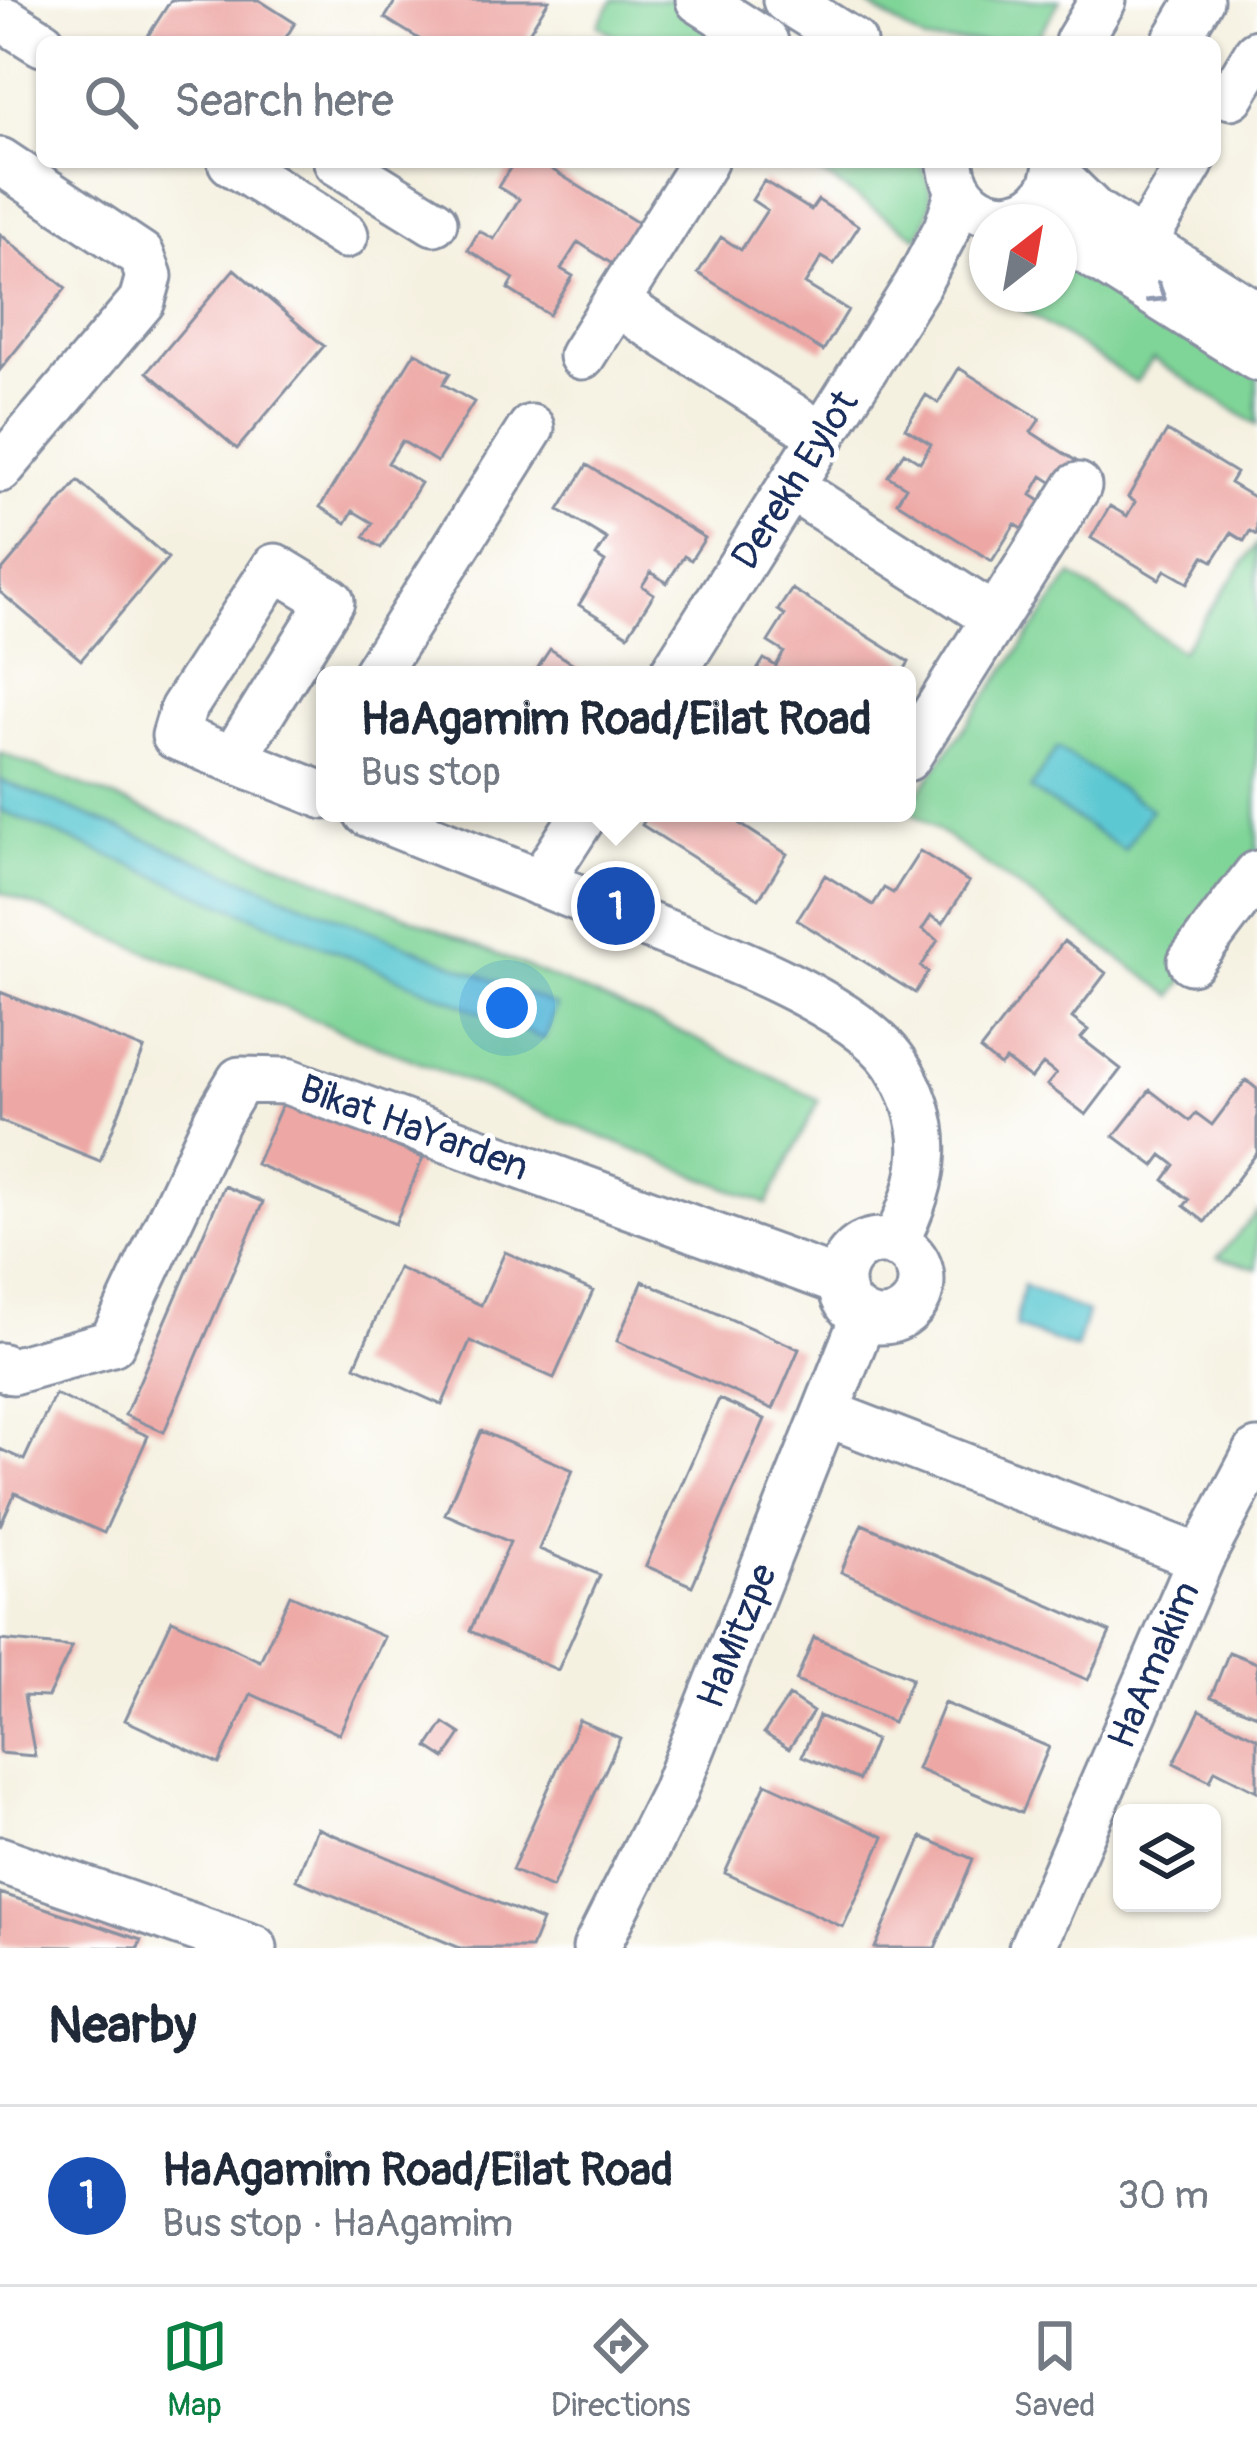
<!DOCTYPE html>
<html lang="en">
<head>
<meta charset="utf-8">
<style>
  :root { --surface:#fff; --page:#f6f6f7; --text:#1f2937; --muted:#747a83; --line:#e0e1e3; --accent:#0b8043 }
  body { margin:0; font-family:Pangolin,sans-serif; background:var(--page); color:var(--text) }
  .controls { position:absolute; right:36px; bottom:36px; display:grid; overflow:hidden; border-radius:18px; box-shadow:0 3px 9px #0004 }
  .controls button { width:108px; height:108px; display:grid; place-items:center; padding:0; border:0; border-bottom:3px solid var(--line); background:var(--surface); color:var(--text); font:60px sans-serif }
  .compass { position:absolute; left:969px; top:204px; width:108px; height:108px; border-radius:50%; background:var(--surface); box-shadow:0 3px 9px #0004; rotate:31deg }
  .you { position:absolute; left:507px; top:1008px; width:42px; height:42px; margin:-30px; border:9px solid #fff; border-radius:50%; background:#1a73e8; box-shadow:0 0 0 18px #1a73e833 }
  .badge { display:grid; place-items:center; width:78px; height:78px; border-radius:50%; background:var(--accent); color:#fff; font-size:39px; font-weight:700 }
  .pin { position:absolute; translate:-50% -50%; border:6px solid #fff; box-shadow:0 3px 12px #0006 }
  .popup { position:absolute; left:316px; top:666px; width:600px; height:156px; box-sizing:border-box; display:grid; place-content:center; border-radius:18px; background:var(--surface); filter:drop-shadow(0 3px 9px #0005); font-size:39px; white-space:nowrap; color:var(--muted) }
  .popup b { font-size:45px; color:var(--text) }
  .popup::after { content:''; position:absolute; left:50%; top:100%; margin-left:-24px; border:24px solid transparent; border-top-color:var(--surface) }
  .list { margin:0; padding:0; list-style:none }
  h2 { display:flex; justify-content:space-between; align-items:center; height:156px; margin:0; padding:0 48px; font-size:51px }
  h2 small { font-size:39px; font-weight:400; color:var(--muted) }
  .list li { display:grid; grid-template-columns:78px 1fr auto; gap:36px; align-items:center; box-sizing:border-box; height:180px; padding:0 48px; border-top:3px solid var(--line) }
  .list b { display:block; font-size:45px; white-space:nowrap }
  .list p { margin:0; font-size:39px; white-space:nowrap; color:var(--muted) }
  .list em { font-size:39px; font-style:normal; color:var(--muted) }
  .icon { flex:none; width:66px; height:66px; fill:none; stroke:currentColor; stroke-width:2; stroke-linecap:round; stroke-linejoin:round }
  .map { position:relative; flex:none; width:1257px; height:1948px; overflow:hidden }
  .search { position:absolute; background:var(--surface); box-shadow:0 3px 9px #0004; left:36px; right:36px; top:36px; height:132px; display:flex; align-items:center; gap:30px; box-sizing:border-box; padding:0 42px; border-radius:18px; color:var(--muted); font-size:45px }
  .sheet { height:336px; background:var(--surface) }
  nav { display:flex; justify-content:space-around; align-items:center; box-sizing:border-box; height:168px; border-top:3px solid var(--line); background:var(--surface); font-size:33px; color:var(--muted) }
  nav a { display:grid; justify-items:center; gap:6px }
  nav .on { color:var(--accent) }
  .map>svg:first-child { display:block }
</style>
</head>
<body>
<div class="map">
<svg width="1257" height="1948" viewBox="0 0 1257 1948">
  <rect width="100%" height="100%" fill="#fff"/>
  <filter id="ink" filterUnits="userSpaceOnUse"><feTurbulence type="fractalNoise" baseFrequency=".00833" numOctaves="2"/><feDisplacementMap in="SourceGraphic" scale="24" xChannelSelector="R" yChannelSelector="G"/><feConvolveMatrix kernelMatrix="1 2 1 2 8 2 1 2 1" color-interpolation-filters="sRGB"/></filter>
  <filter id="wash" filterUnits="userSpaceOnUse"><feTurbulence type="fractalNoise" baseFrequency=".004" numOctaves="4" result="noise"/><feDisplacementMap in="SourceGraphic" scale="48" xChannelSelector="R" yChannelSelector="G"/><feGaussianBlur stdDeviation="2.7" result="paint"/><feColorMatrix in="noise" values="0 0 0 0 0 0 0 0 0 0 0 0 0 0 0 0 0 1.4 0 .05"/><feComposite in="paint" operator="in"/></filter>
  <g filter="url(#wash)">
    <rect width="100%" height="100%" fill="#f5f1e1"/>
    <!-- green -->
    <path fill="#7fd497" stroke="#4d827a" stroke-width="3" d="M 613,0 L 685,0 L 750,42 L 624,42 L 598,25 Z
      M 860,0 L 1060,0 L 1035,42 L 925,42 Z
      M 804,162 L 920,162 C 936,193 933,207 918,238 Z
      M 1059,241 L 1257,369 L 1257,425 L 1153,359 L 1136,382 L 998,294 L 1059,294 Z
      M 1257,544 L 1257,877 L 1173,996 L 907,809 L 1072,575 L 1181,651 Z
      M 0,753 L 302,872 L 690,1036 L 819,1100 L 767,1204 L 0,892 Z
      M 1257,1212 L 1257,1269 L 1218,1257 Z"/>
    <!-- water -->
    <path fill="#5bc8d2" stroke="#3b7c98" stroke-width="3" d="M 1057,748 L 1151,809 L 1124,850 L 1030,789 Z
      M 0,780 L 556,1006 L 544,1039 L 0,810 Z
      M 1023,1285 L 1087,1313 L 1076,1349 L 1015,1327 Z"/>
    <g id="blocks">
      <!-- building -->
      <path fill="#eda7a4" d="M 171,0 L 259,0 L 295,23 L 283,42 L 144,42 Z
        M 396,0 L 549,0 L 523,42 L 424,42 L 385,18 Z
        M 514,162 L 540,162 L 646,228 L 620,269 L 578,242 L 561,269 L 573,276 L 549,315 L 508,289 L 514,279 L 468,250 L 479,231 L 494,239 L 519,199 L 498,187 Z
        M 764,181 L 811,210 L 818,200 L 859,226 L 834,264 L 822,257 L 805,284 L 848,310 L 823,351 L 698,273 L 721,237 L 741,250 L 767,210 L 752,200 Z
        M 0,234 L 66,288 L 0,370 Z
        M 234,269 L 324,346 L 237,449 L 147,372 Z
        M 415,352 L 450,373 L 443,384 L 474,402 L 437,462 L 402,441 L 388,463 L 421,483 L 381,548 L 364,537 L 373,523 L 353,511 L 346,523 L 320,507 Z
        M 959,368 L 1040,419 L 1031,432 L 1076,461 L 1059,487 L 1042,476 L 1031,495 L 1048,506 L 1030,534 L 1015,524 L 992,561 L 897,502 L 906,487 L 888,476 L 904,452 L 920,462 L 931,444 L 905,428 L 926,395 L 938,403 Z
        M 1167,431 L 1236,473 L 1230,483 L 1257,499 L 1257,535 L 1250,531 L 1244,541 L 1231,533 L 1213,561 L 1204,556 L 1188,583 L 1165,570 L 1159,579 L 1091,538 L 1110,506 L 1127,516 L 1135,502 L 1128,497 Z
        M 587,465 L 705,538 L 691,560 L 684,556 L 667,583 L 651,572 L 642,586 L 654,594 L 628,635 L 579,605 L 605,562 L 596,556 L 607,539 L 559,510 Z
        M 78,481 L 168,558 L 81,660 L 0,592 L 0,573 Z
        M 792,589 L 909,662 L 901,675 L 754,675 L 764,659 L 776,666 L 784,652 L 768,642 L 785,615 L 778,610 Z
        M 550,649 L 591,675 L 533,675 Z
        M 649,813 L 747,813 L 740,824 L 787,854 L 759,899 L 642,825 Z
        M 920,851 L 969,882 L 943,923 L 931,916 L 922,930 L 938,940 L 921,967 L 928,972 L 915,993 L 797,920 L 825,875 L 873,905 L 884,888 L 893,893 Z
        M 1064,941 L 1106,973 L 1072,1018 L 1088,1030 L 1081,1038 L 1121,1069 L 1086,1115 L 1047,1085 L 1056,1074 L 1043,1064 L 1031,1079 L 1006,1060 L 1000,1066 L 980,1050 Z
        M 0,992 L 144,1049 L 100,1161 L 0,1121 Z
        M 1246,1080 L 1257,1089 L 1257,1153 L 1205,1222 L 1184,1206 L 1189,1200 L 1164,1180 L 1175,1165 L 1162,1155 L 1154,1166 L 1114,1136 L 1150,1090 L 1190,1121 L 1196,1113 L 1212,1125 Z
        M 285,1098 L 423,1158 L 395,1224 L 256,1164 Z
        M 224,1186 L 263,1202 L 164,1432 L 125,1415 Z
        M 505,1252 L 593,1291 L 554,1378 L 470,1341 L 442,1405 L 355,1366 L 398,1268 L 481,1305 Z
        M 643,1281 L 799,1349 L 773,1409 L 617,1341 Z
        M 55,1394 L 148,1436 L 104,1533 L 15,1493 L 0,1526 L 0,1449 L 24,1460 Z
        M 719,1399 L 765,1419 L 692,1586 L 646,1566 Z
        M 481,1431 L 573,1470 L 539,1549 L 600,1575 L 558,1670 L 470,1631 L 510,1542 L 445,1514 Z
        M 862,1524 L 1110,1632 L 1088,1680 L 841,1572 Z
        M 290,1595 L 384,1637 L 339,1734 L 251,1694 L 219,1764 L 125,1720 L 172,1620 L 260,1661 Z
        M 814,1637 L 912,1678 L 893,1722 L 796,1681 Z
        M 0,1640 L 72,1647 L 48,1697 L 24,1696 L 35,1756 L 0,1753 Z
        M 1229,1652 L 1257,1663 L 1257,1715 L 1211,1697 Z
        M 789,1696 L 813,1712 L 789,1749 L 764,1733 Z
        M 944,1703 L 1049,1747 L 1021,1813 L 917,1769 Z
        M 1200,1710 L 1257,1738 L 1257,1791 L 1215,1770 L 1210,1781 L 1174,1763 Z
        M 819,1716 L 875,1740 L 859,1780 L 802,1756 Z
        M 579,1720 L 620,1738 L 552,1888 L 512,1870 Z
        M 444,1723 L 461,1734 L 445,1758 L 428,1747 Z
        M 766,1783 L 884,1837 L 843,1927 L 725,1873 Z
        M 317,1828 L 542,1921 L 531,1948 L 460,1948 L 296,1880 Z
        M 922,1837 L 973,1859 L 935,1948 L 875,1948 Z
        M 0,1893 L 141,1940 L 138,1948 L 0,1946 Z"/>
    </g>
  </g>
  <g filter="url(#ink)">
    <use href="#blocks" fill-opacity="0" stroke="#8890a0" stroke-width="3"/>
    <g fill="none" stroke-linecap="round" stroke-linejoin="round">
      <!-- minor casing -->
      <g stroke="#8890a0" stroke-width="51">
        <path id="minor" d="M 699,0 L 765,42
          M 786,0 L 853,42
          M 7,21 L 42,43
          M 1078,42 L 1103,0
          M 1175,42 L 1200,0
          M 1231,96 L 1257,53
          M 0,161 L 141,255 L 149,276 L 142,301 L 0,469
          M 231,162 L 345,235
          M 337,162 L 434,222
          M 951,165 C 960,234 1054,232 1057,162
          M 1056,175 L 1094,212 L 1257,315
          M 1059,234 L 1257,358
          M 1143,243 L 1191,162
          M 616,303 L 823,436
          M 582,356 L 704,162
          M 791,487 L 995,618
          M 375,675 L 531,428
          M 672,675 L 917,285 L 947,228 L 959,191
          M 907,758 L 1078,486
          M 233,759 L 331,601 L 275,567 L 183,709 L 175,736 L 325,796
          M 367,813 C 447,845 526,877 606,909 C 680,939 851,997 895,1063 C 936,1126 928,1180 894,1244
          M 540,883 L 585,813
          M 1191,961 L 1257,874
          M841 1281a40 40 0 1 1 80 0a40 40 0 1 1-80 0Z
          M 0,1366 L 12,1371 L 112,1343 L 217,1119 L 240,1080 L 287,1081 L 840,1282
          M 826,1413 L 1201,1558
          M 0,1860 L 254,1948
          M 596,1948 L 674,1793 L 863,1318
          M 1032,1948 L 1201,1558 L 1257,1452"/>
      </g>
      <!-- minor -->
      <use href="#minor" stroke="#fff" stroke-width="45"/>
    </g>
    <!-- one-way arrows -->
    <defs><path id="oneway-chevron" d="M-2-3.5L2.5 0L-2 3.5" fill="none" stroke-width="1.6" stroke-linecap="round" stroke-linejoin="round" transform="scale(3)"/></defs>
    <use stroke="#8d97ae" href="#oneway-chevron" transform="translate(1158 295) rotate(32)"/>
  </g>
  <g text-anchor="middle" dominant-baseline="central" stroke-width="10" stroke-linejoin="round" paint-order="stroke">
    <!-- street labels -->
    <g font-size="39" fill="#1b2f5e" stroke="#fff">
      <text transform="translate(795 480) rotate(-58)">Derekh Eylot</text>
      <text transform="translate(414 1128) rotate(20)">Bikat HaYarden</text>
      <text transform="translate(737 1636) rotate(-68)">HaMitzpe</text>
      <text transform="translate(1154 1665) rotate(-67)">HaAmakim</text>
    </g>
  </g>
</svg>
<div class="controls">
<button><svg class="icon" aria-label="layers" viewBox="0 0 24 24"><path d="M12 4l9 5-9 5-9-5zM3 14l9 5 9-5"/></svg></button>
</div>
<svg class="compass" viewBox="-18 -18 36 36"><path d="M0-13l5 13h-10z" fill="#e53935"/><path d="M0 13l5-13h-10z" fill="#747a83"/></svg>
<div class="you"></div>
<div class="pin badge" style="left:616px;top:906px;background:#1a4fb4">1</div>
<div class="popup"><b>HaAgamim Road/Eilat Road</b>Bus stop</div>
<div class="search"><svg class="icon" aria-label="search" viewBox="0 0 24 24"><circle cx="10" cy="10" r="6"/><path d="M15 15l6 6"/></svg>Search here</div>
</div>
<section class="sheet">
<h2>Nearby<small></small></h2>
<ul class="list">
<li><span class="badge" style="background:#1a4fb4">1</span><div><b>HaAgamim Road/Eilat Road</b><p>Bus stop · HaAgamim</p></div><em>30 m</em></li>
</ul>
</section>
<nav>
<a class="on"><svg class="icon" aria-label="map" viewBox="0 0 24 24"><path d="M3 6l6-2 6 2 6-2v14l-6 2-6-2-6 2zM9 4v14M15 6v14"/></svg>Map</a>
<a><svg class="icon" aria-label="directions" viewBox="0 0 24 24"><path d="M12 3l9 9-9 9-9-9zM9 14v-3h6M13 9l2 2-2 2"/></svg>Directions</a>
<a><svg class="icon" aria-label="saved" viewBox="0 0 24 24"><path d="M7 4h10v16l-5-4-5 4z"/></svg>Saved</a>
</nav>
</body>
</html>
